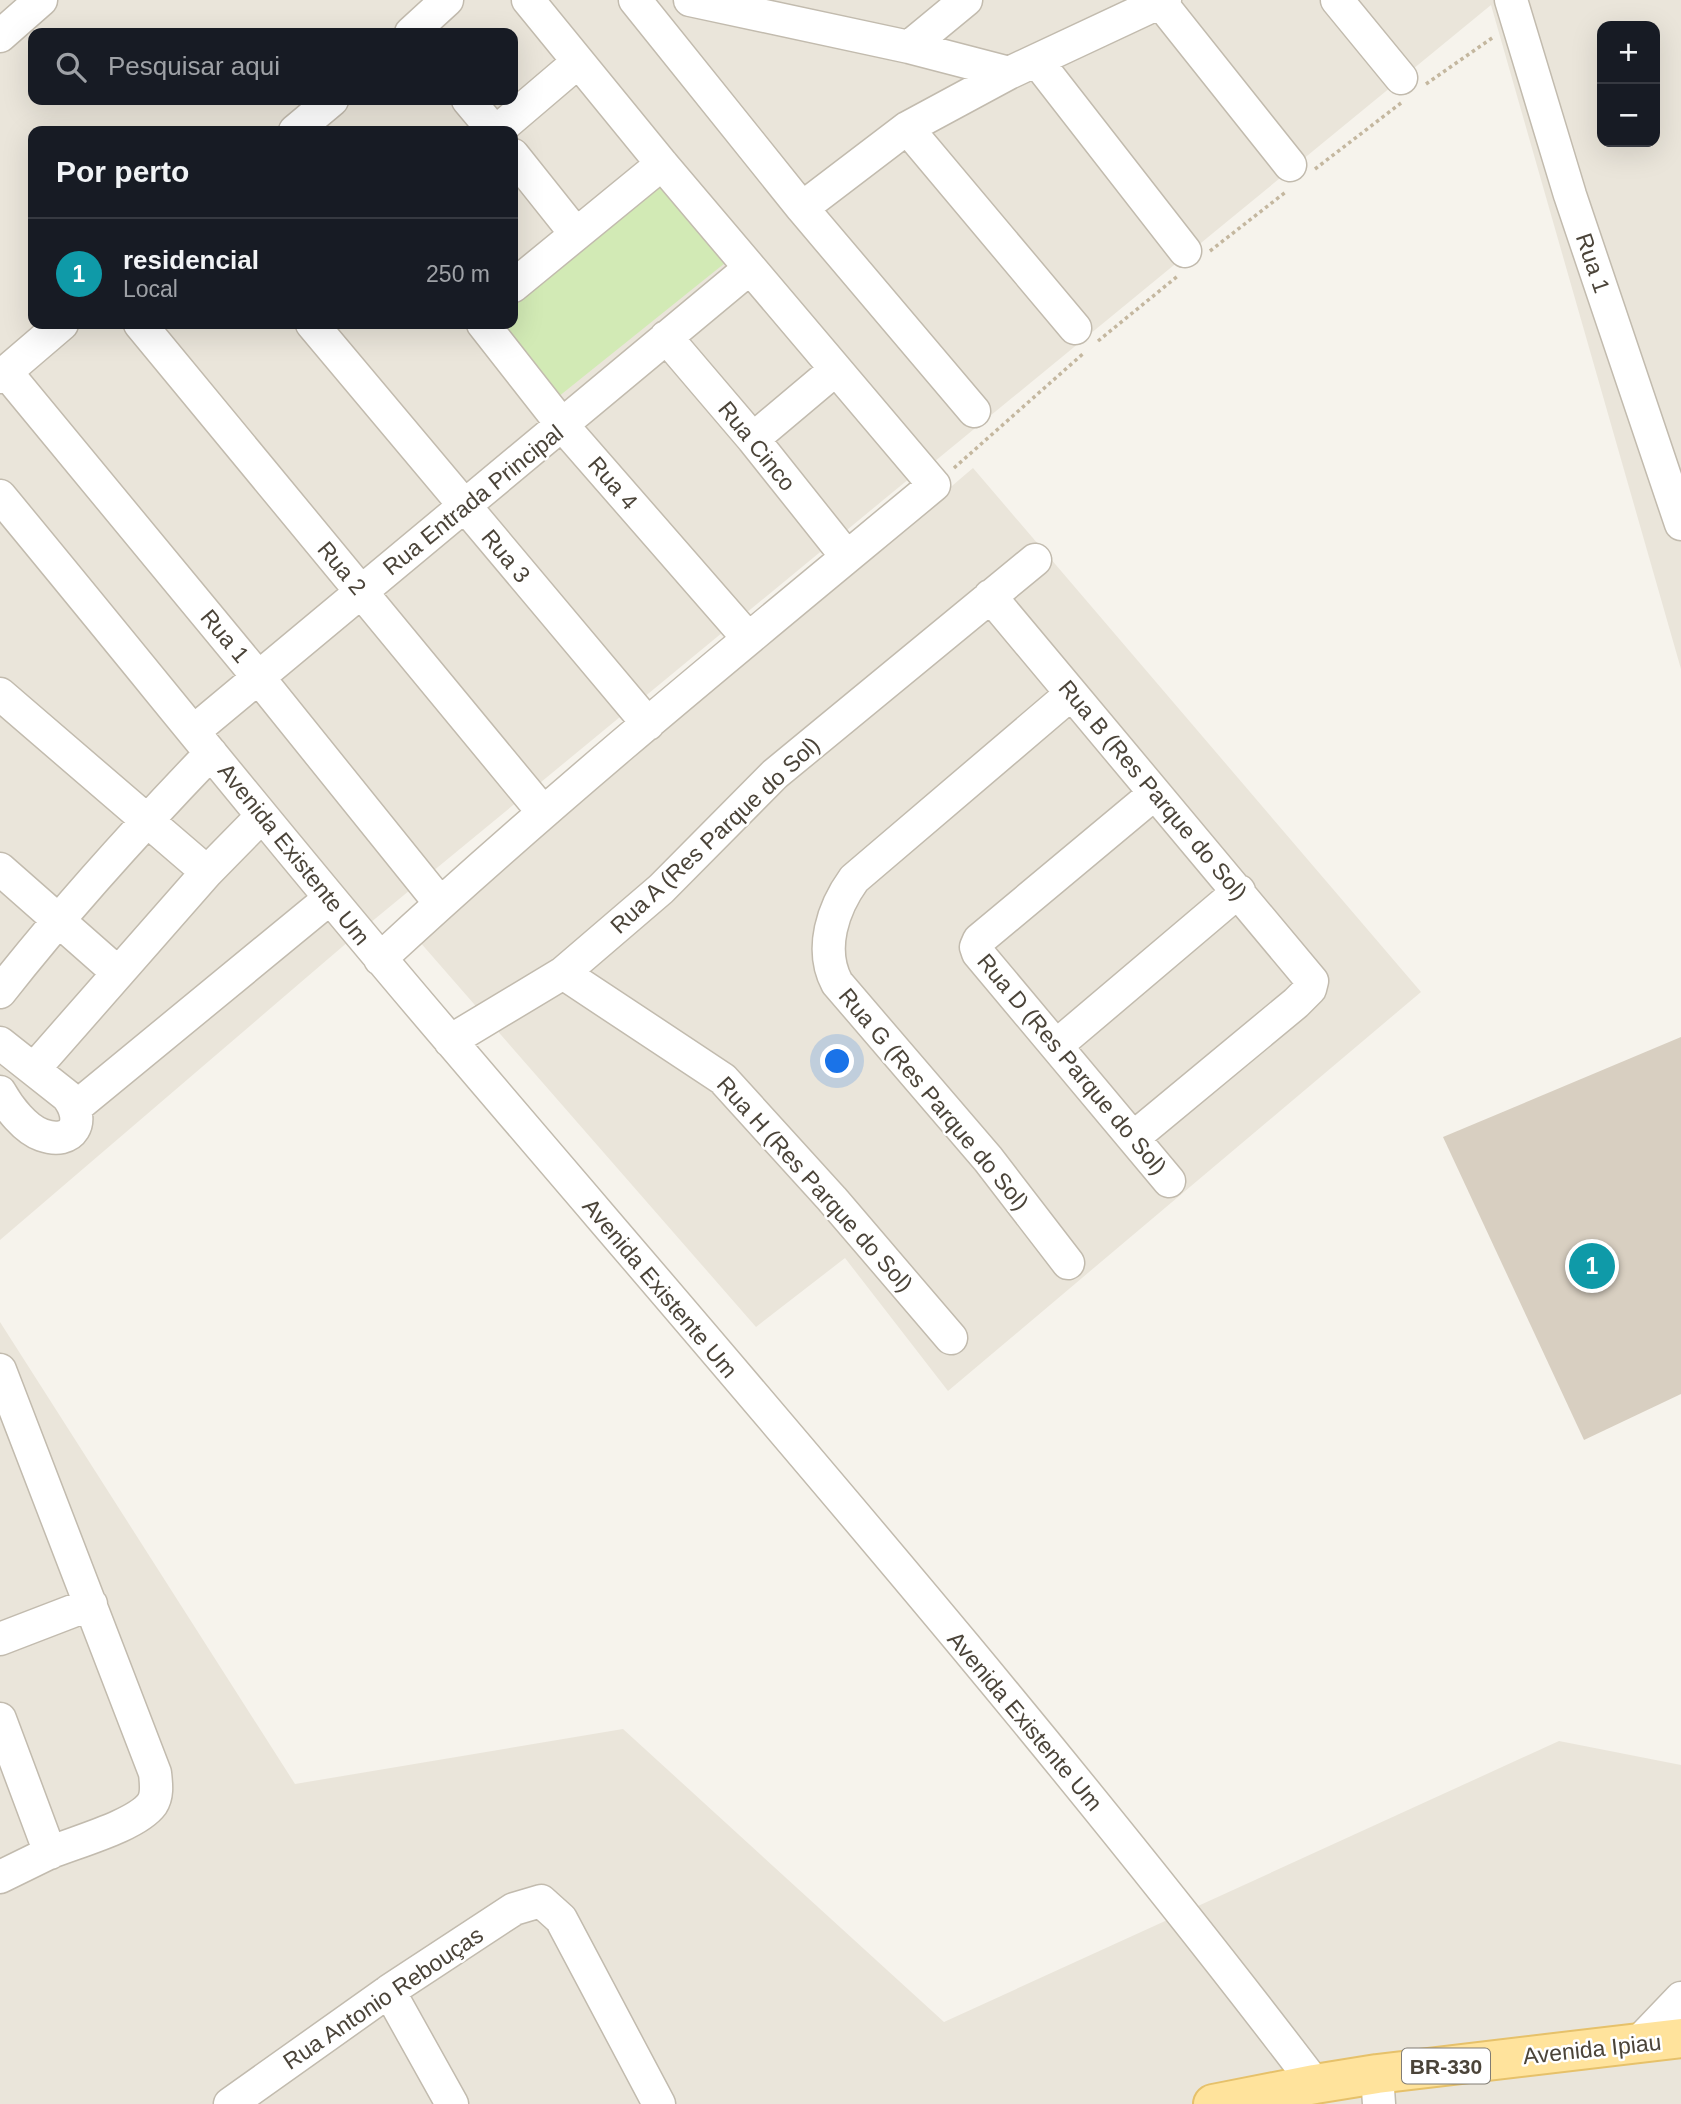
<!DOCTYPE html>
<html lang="pt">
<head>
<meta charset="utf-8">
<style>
  :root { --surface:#171b24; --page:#20242c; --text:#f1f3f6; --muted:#9ea1a6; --line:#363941; --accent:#fc3f1d }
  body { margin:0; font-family:Arial,sans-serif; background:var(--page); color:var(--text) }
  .controls { position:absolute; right:21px; top:21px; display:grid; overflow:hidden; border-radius:14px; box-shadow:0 7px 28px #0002 }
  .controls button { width:63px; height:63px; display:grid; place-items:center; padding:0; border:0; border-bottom:2px solid var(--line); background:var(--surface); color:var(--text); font:35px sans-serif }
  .you { position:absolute; left:838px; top:1062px; width:24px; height:24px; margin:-18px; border:5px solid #fff; border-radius:50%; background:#1a73e8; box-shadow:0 0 0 10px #1a73e833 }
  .badge { display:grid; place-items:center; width:46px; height:46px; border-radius:50%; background:var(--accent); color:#fff; font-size:23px; font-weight:700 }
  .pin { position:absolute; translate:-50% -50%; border:4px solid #fff; box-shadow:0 2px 7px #0006 }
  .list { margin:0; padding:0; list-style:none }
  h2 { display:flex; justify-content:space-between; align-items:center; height:91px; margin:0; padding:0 28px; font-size:30px }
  h2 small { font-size:23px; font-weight:400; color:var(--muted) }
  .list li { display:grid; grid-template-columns:46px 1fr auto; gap:21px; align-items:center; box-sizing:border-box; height:112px; padding:0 28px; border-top:2px solid var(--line) }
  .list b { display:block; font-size:26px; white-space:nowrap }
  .list p { margin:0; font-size:23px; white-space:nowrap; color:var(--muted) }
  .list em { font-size:23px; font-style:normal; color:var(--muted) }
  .icon { flex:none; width:38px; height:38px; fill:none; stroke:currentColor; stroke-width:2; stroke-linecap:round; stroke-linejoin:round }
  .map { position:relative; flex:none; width:1681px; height:2104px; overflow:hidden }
  .search { position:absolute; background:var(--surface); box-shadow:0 7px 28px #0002; left:28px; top:28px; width:490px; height:77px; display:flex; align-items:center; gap:18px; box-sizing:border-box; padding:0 24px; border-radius:14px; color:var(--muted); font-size:26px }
  .panel { position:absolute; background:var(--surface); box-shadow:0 7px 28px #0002; left:28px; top:126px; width:490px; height:203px; border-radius:14px }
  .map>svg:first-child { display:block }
</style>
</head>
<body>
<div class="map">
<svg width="1681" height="2104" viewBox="0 0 1681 2104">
  <rect width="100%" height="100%" fill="#f6f3ec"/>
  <!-- residential -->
  <path fill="#eae5da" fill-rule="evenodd" d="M 0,0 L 521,0 L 910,478 L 370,923 L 0,1240 ZM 33,33 L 513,33 L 513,100 L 33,100 ZM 33,131 L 513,131 L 513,324 L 33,324 Z
    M 538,0 L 1681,0 L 1681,669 L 1491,5 L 929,466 ZM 1602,26 L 1655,26 L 1655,142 L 1602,142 Z
    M 973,468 L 1421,992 L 948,1391 L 845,1258 L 756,1327 L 419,941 Z
    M 0,1322 L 295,1784 L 623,1729 L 944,2022 L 1559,1741 L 1681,1765 L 1681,2104 L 0,2104 Z"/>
  <!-- green -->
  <path fill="#d2eab5" d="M 659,181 L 725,263 L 558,397 L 499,324 L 513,324 L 513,299 Z"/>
  <!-- building -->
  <path fill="#d8cfc1" d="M 1681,1037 L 1681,1394 L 1584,1440 L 1443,1137 Z"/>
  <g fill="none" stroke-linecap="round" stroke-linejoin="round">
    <!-- minor casing -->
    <g stroke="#c2bbae" stroke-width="35">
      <path id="minor" d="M 635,0 L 802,208 L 974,411
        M 690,0 L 909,47 L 1009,73
        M 1337,0 L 1401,78
        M 1511,0 L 1570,195 L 1681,524
        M 1161,3 L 1290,165
        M 411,33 L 447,0
        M 0,36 L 41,0
        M 909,47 L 966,0
        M 1037,61 L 1185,251
        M 468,100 L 494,131
        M 907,128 L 1075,328
        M 295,131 L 332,100
        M 497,131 L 578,62
        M 513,155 L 576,234
        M 802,208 L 907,128 L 1009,73 L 1165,0
        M 513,286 L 662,164
        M 140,324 L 543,812
        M 312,324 L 648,724
        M 483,324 L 563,426 L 748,638
        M 666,337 L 753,439 L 847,557
        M 6,372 L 258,677 L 440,903
        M 0,377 L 62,324
        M 753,439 L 835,370
        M 0,496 C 150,677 296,861 449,1039 C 742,1383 1041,1724 1315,2084
        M 990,596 L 1312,981 L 1310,989 L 1296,1003 L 1133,1138
        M 0,694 L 207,872
        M 194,731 L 750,268
        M 1154,794 L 979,940 L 976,947 L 978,953 L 1169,1181
        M 0,869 L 117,972
        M 380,959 C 558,794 747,640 934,485 L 662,164 L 528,0
        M 563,973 L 723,1079 L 832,1199 L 951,1338
        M 0,992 C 66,908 137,830 211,753
        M 450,1041 L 563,973 L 661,889 L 775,774 L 1035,560
        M 0,1043 L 67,1096 C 87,1121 73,1146 42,1135 C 25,1129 9,1108 0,1092
        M 1056,1046 L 1239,891
        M 34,1069 L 207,872 L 262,816
        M 76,1107 L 329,899
        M 1068,1263 L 988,1159 L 837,983 C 819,949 833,908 854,879 L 1071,694
        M 0,1370 L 155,1773 C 156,1783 158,1795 152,1804 C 136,1826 75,1842 49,1853 C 33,1861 16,1869 0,1877
        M 0,1639 L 91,1604
        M 0,1719 L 50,1853
        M 389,1991 L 452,2104
        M 1637,2044 L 1681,1998
        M 1377,2074 L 1379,2104
        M 230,2104 L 389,1991 L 514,1909 L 541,1901 L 561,1919 L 659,2104"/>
    </g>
    <!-- major casing -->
    <g stroke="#e6c16a" stroke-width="42">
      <path id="major" d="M 1213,2104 L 1315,2084 L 1377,2074 L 1681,2038"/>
    </g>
    <!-- path -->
    <path stroke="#c4b79f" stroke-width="3.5" stroke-dasharray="3.5 3.5" stroke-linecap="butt" d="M 1426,84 L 1495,36
      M 1315,169 L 1401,103
      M 1210,251 L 1287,191
      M 1098,341 L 1179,275
      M 954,468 L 1085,352"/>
    <!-- minor -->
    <use href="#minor" stroke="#fff" stroke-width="32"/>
    <!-- major -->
    <use href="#major" stroke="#ffe39c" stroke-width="38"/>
  </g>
  <g text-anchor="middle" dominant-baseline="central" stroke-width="5" stroke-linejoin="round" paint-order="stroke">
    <!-- shield labels -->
    <rect fill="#fff" stroke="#817c74" stroke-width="2" x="1402" y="2048.5" width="88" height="35" rx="5"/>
    <g font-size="21" font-weight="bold" fill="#4b4439">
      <text x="1446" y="2066">BR-330</text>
    </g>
    <!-- street labels -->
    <g font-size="23" fill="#4b4439" stroke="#fff">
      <text transform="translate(1593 263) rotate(71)">Rua 1</text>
      <text transform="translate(757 446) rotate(51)">Rua Cinco</text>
      <text transform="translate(613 483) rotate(49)">Rua 4</text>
      <text transform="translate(473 500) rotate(-39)">Rua Entrada Principal</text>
      <text transform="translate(506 556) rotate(50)">Rua 3</text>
      <text transform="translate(342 568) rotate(50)">Rua 2</text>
      <text transform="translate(225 636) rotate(50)">Rua 1</text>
      <text transform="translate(1153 790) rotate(50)">Rua B (Res Parque do Sol)</text>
      <text transform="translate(715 835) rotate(-43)">Rua A (Res Parque do Sol)</text>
      <text transform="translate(294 854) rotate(51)">Avenida Existente Um</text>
      <text transform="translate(1072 1064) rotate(50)">Rua D (Res Parque do Sol)</text>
      <text transform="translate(934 1099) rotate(50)">Rua G (Res Parque do Sol)</text>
      <text transform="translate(815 1184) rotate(48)">Rua H (Res Parque do Sol)</text>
      <text transform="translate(660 1288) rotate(50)">Avenida Existente Um</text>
      <text transform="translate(1025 1721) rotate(50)">Avenida Existente Um</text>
      <text transform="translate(383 1998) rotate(-34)">Rua Antonio Rebouças</text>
      <text transform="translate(1592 2049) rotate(-6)">Avenida Ipiau</text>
    </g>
  </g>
</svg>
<div class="controls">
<button>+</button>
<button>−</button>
</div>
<div class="you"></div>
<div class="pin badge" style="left:1592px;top:1266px;background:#0f9aa8">1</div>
<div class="search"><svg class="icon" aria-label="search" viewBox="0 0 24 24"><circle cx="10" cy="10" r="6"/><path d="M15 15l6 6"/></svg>Pesquisar aqui</div>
<section class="panel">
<h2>Por perto<small></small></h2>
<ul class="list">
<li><span class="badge" style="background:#0f9aa8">1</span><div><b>residencial</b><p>Local</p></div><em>250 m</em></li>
</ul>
</section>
</div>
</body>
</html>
